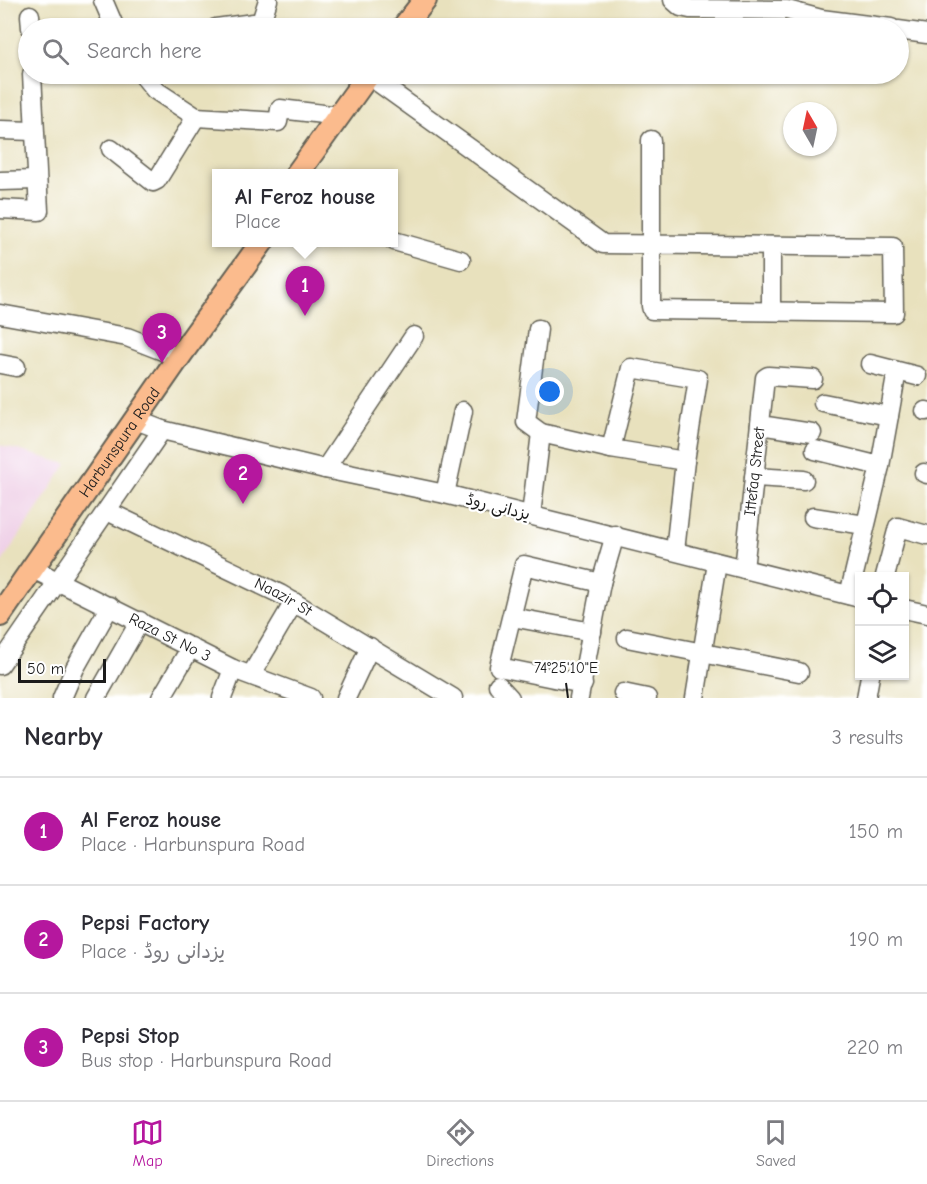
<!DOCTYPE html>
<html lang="en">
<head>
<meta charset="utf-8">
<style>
  :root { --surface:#fff; --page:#f2f2f3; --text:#2b2b33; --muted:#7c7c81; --line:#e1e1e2; --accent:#b5179e }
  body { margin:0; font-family:"Comic Neue","Playpen Sans Arabic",sans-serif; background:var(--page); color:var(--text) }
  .controls { position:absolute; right:18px; bottom:18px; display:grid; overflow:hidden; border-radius:0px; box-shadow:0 2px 4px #0004 }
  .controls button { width:54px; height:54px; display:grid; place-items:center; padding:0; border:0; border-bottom:2px solid var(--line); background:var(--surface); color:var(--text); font:30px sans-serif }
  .compass { position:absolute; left:783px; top:102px; width:54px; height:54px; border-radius:50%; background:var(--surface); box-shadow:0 2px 4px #0004; rotate:351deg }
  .scale { position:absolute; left:18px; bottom:15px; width:88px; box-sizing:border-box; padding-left:6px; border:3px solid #1c1c1c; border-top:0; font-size:16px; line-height:21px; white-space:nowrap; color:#1c1c1c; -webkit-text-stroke:4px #fff; paint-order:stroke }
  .you { position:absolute; left:550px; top:392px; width:21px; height:21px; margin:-15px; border:4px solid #fff; border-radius:50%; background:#1a73e8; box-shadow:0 0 0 9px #1a73e833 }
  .badge { display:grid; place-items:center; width:39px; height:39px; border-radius:50%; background:var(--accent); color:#fff; font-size:20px; font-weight:700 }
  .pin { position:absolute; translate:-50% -50px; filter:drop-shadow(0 2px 3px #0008) }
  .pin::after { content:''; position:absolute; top:32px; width:21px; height:18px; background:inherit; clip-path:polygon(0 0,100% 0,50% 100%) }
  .popup { position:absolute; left:212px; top:169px; width:186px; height:78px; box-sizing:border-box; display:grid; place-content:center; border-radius:0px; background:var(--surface); filter:drop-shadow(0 2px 4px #0005); font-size:20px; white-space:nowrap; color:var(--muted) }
  .popup b { font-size:22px; color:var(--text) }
  .popup::after { content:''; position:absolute; left:50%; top:100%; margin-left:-12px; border:12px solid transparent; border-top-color:var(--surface) }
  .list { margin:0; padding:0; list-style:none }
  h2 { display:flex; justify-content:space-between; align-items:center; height:78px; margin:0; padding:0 24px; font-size:26px }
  h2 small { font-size:20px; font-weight:400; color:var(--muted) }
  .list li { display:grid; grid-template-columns:39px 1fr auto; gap:18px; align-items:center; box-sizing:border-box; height:108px; padding:0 24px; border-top:2px solid var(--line) }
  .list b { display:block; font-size:22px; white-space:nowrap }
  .list p { margin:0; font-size:20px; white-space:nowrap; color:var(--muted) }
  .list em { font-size:20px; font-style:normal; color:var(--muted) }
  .icon { flex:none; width:33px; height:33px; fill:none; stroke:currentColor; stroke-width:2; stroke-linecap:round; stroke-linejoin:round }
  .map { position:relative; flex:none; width:927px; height:698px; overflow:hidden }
  .search { position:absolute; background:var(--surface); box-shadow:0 2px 4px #0004; left:18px; right:18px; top:18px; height:66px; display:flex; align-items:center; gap:15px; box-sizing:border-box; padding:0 21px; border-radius:33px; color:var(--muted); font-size:22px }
  .sheet { height:402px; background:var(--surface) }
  nav { display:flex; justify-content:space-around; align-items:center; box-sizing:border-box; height:84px; border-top:2px solid var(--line); background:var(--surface); font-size:16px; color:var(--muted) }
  nav a { display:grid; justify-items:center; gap:3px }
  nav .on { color:var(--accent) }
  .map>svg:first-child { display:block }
</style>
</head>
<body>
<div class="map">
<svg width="927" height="698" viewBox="0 0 927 698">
  <rect width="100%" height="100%" fill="#fff"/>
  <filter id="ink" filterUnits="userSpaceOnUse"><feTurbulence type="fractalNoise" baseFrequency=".0167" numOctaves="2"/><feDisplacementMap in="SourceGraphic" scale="12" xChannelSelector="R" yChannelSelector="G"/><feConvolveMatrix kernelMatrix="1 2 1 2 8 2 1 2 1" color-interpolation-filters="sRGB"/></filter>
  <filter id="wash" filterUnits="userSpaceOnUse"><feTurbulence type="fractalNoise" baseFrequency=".008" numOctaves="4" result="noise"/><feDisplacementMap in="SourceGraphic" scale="24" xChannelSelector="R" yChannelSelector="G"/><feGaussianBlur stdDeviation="1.35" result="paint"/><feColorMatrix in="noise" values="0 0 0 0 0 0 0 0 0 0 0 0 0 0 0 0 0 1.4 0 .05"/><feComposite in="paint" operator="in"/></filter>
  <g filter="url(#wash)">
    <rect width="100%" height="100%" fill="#e8e1bd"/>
    <!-- built -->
    <path fill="#efd0e7" d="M 0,445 L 67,464 L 0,565 Z"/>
  </g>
  <g filter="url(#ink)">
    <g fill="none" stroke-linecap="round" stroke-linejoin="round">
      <!-- minor casing -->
      <g stroke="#636154" stroke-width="21">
        <g id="minor">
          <path d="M 103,0 L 115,28"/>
          <path d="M 673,0 L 681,7 L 690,9 L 787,10 L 821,19 L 891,28"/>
          <path d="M 30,15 L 31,28"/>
          <path d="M 216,28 L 261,22 L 268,0"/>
          <path d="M 898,30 L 927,34"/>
          <path d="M 142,74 L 155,90 L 196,117 L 278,122 L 280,109 L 340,116"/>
          <path d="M 379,83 L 603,244 L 893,247 L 894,313 L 652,310 L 651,306 L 651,140"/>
          <path d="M 0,130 L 34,131"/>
          <path d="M 111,149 L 153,182 L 157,180 L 196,117"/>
          <path d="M 0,181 L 37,180"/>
          <path d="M 0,209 L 39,211 L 32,74"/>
          <path d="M 394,241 L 461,260"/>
          <path d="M 771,311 L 771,246"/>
          <path d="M 0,314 L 127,337 L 168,353"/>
          <path d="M 538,329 L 526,422 L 541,433"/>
          <path d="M 0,364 L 16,367"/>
          <path d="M 870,364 L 917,376"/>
          <path d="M 823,403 L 889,416"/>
          <path d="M 925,411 L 927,411"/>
          <path d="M 136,420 L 162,430 L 325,469 L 445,494 L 860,598"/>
          <path d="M 760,425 L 812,433"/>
          <path d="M 611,449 L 631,368 L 698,379 L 685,461"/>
          <path d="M 815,450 L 880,466"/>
          <path d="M 325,469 L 414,336"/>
          <path d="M 924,473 L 927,474"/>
          <path d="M 754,477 L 804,480"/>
          <path d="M 445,494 L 463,411"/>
          <path id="s1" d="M 107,511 L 280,594 L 453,698"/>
          <path d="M 531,515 L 541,433 L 611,449 L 685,461 L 675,551"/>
          <path d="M 813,517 L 865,525"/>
          <path id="s2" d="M 33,569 L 233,669 L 311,698"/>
          <path id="s3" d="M 744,569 L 765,378 L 768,376 L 813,379"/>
          <path d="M 885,576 L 898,527 L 927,535"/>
          <path d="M 849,595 L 880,466 L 897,371"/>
          <path d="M 904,609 L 927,614"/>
          <path d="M 512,617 L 592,632"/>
          <path d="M 627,638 L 799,672"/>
          <path d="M 0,665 L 162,430"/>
          <path d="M 251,675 L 294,602"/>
          <path d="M 583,684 L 499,667 L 524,565 L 601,583"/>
          <path d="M 498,685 L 510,698"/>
          <path d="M 623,693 L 647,698"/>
          <path d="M 62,698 L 75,668 L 110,606"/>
          <path d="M 96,698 L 140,621"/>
          <path d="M 161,698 L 191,647"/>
          <path d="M 222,698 L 233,669"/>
          <path d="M 346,698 L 370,647"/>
          <path d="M 579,698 L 601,583 L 615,535"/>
          <path d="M 695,698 L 717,563"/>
          <path d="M 866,698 L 870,676"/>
        </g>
      </g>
      <!-- major casing -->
      <g stroke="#636154" stroke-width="26">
        <g id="major">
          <path d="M 403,28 L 425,0"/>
          <path d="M 297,174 L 369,74"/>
          <path id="s4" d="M 0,615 L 181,354 L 262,242"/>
        </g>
      </g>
      <!-- minor -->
      <use href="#minor" stroke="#fff" stroke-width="18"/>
      <!-- major -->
      <use href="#major" stroke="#fbbb8d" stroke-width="22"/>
    </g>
  </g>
  <!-- ticks -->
  <path fill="none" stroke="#1c1c1c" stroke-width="2" d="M 566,683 L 568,698"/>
  <g text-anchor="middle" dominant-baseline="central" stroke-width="4.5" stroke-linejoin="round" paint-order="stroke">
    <!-- street labels -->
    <g font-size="16" fill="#1c1c1c" stroke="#fff">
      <text stroke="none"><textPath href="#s4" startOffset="210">Harbunspura Road</textPath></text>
      <text stroke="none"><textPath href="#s3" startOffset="98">Ittefaq Street</textPath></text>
      <text transform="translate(498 507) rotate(14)">یزدانی روڈ</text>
      <text stroke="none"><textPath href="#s1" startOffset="196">Naazir St</textPath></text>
      <text stroke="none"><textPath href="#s2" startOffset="153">Raza St No 3</textPath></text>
    </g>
  </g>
  <g font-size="15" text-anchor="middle" fill="#1c1c1c" stroke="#fff" stroke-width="4.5" stroke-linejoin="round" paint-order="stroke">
    <text x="566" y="673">74°25'10"E</text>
  </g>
</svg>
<div class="controls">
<button><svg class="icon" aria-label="locate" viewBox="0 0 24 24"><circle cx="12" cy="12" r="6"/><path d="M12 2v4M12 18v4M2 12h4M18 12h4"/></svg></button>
<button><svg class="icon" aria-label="layers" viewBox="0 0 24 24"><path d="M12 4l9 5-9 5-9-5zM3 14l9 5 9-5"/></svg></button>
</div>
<svg class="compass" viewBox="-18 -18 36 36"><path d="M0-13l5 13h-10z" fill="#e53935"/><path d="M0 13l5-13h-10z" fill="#7c7c81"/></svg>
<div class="scale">50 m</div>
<div class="you"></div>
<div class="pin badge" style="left:305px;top:316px">1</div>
<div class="popup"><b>Al Feroz house</b>Place</div>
<div class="pin badge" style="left:243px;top:504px">2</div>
<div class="pin badge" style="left:162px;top:363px">3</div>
<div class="search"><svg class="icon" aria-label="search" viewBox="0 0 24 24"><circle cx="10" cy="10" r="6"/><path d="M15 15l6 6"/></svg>Search here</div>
</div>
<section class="sheet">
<h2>Nearby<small>3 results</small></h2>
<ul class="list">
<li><span class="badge">1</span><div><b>Al Feroz house</b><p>Place · Harbunspura Road</p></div><em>150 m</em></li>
<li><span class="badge">2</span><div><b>Pepsi Factory</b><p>Place · یزدانی روڈ</p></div><em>190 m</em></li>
<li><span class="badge">3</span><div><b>Pepsi Stop</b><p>Bus stop · Harbunspura Road</p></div><em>220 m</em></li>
</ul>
</section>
<nav>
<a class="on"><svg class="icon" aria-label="map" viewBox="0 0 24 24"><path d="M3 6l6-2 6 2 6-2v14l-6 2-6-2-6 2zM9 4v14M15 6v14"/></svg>Map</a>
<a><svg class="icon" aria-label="directions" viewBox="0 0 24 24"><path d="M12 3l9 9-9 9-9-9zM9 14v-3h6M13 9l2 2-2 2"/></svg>Directions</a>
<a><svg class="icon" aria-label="saved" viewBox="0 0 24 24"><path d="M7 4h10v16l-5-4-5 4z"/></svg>Saved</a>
</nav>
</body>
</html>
